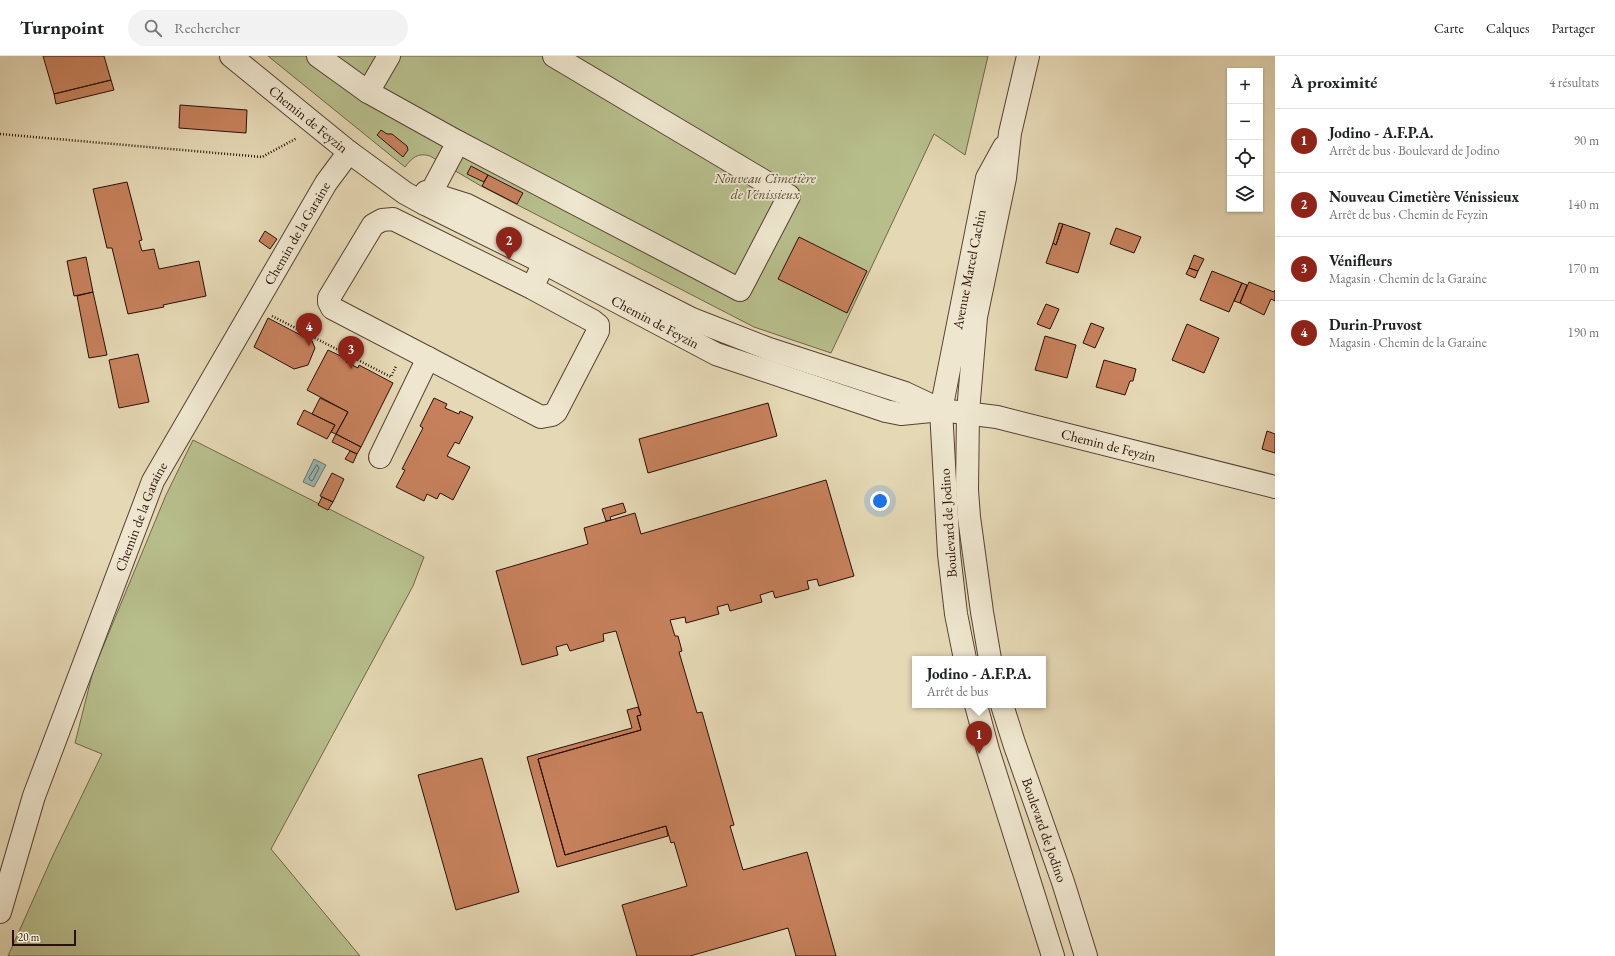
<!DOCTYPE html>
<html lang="fr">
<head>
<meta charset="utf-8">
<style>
  :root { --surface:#fff; --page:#f2f2f2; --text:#202124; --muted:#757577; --line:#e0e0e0; --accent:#8f2418 }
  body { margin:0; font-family:"EB Garamond",serif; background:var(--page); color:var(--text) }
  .controls { position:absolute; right:12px; top:12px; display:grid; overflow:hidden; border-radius:0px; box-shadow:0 1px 3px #0004 }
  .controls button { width:36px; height:36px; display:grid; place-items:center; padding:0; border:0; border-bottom:1px solid var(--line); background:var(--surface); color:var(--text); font:20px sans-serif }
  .scale { position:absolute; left:12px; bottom:10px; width:64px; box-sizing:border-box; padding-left:4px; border:2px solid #2a0f05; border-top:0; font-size:11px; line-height:14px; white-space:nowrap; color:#2a0f05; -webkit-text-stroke:3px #eee6cf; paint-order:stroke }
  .you { position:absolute; left:880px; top:445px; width:14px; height:14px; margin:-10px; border:3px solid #fff; border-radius:50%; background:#1a73e8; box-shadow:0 0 0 6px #1a73e833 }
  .badge { display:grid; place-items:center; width:26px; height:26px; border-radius:50%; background:var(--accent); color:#fff; font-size:13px; font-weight:700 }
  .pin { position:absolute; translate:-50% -33px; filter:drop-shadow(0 1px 2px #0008) }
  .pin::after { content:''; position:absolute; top:21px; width:14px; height:12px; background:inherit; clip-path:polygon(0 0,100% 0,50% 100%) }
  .popup { position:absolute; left:912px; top:600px; width:134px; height:52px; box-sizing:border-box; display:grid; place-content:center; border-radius:0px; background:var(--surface); filter:drop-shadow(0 1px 3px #0005); font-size:13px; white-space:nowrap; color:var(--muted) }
  .popup b { font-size:15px; color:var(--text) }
  .popup::after { content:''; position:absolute; left:50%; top:100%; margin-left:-8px; border:8px solid transparent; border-top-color:var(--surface) }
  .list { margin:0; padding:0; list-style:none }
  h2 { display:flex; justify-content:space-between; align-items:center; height:52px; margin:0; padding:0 16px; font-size:17px }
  h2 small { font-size:13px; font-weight:400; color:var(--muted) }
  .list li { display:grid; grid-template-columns:26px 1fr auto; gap:12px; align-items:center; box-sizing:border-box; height:64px; padding:0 16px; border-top:1px solid var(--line) }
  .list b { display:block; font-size:15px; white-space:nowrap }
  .list p { margin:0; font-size:13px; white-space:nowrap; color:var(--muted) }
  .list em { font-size:13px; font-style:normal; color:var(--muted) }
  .icon { flex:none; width:22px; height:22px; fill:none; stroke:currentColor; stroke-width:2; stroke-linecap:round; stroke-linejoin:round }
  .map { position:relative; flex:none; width:1275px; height:900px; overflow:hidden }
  header { display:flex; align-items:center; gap:24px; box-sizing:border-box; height:56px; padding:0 20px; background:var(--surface); border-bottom:1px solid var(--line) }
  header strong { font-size:19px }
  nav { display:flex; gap:22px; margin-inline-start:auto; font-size:14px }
  .search { width:280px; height:36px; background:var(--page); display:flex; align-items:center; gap:10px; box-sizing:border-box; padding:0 14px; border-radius:22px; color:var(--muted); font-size:15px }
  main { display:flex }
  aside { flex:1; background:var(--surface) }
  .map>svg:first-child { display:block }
</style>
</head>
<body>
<header>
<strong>Turnpoint</strong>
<div class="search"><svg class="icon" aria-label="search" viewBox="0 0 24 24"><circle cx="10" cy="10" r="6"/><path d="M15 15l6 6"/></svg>Rechercher</div>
<nav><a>Carte</a><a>Calques</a><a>Partager</a></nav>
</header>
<main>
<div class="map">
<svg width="1275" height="900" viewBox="0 0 1275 900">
  <rect width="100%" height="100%" fill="#e5d8b5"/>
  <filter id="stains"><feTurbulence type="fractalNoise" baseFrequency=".005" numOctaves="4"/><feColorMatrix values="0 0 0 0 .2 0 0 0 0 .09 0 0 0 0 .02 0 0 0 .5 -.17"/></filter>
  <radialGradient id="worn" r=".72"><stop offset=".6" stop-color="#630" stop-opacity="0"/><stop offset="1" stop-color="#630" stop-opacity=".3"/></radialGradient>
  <!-- green -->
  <path fill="#b7be8c" stroke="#706648" d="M 268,0 L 988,0 L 965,99 L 934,78 L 831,297 L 754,271 L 481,130 L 430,100 C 418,96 412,102 405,111 Z
    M 193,384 L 424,501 L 413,530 L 271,793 L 360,900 L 8,900 L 54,797 L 102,698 L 75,687 L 93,615 L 166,439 Z"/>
  <!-- water -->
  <path fill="#98b8b4" stroke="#6c746e" d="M 314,403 L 326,409 L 314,431 L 303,426 Z"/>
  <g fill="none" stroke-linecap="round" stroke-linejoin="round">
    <!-- shore -->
    <path stroke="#61645c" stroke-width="1" d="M 317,409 L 319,412 L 313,424 L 311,425 L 309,422 Z"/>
  </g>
  <!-- building -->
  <path fill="#c6815c" stroke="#2a0f05" d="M 43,0 L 104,0 L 111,24 L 54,38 Z
    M 111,24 L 114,34 L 56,48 L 54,38 Z
    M 180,49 L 247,54 L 246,77 L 179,72 Z
    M 381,74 L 387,78 L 392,78 L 407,90 L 408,94 L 403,101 L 377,79 Z
    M 471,110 L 488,119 L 484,126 L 467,118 Z
    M 488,119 L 523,137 L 517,148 L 482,130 Z
    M 127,126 L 142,184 L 139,185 L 142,195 L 154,193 L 159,213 L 199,205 L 206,240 L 163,249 L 164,251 L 128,258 L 112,192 L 107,192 L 93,133 Z
    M 1059,167 L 1063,168 L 1056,189 L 1053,187 Z
    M 1063,168 L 1090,177 L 1078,217 L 1046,207 L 1053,187 L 1056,189 Z
    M 1116,172 L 1141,181 L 1134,197 L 1110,188 Z
    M 265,175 L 277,183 L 270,193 L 259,185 Z
    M 799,181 L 867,215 L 847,257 L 778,223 Z
    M 1194,199 L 1204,203 L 1198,215 L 1189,212 Z
    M 86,201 L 93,236 L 74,240 L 67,205 Z
    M 1189,212 L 1198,215 L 1195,222 L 1186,218 Z
    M 1212,215 L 1242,227 L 1229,256 L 1200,244 Z
    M 1249,226 L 1274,236 L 1275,234 L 1275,245 L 1271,243 L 1264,259 L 1240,247 Z
    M 1242,227 L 1247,229 L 1240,247 L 1234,245 Z
    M 93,236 L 107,299 L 89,302 L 77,240 Z
    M 1046,248 L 1059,253 L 1050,273 L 1037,268 Z
    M 268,262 L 312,285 L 315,292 L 308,309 L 294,313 L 254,291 Z
    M 1091,267 L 1104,272 L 1095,292 L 1083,287 Z
    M 1187,268 L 1219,282 L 1204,317 L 1172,304 Z
    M 1045,280 L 1076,289 L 1067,322 L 1035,314 Z
    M 328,294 L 347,303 L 346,306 L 358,312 L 359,309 L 393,327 L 361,391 L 336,378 L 348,356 L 307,334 Z
    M 138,298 L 149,346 L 119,352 L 109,304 Z
    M 1104,304 L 1136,313 L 1133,325 L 1130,325 L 1125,339 L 1096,331 Z
    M 320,342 L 348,356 L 336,378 L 331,376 L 335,369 L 312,358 Z
    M 434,342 L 447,348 L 445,352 L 459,358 L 460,355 L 473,361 L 459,388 L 455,386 L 447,400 L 470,411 L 453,444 L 440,437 L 437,443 L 427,438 L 424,445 L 396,431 L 405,414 L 402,413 L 423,372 L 420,370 Z
    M 768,347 L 777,380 L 648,417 L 639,383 Z
    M 304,354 L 335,369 L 327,383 L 297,368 Z
    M 1267,375 L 1275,378 L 1275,397 L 1262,393 Z
    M 336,378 L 361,391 L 357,398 L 332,386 Z
    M 350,395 L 357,398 L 353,407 L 345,403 Z
    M 332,417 L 344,423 L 333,446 L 320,440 Z
    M 826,424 L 854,520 L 819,530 L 817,523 L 807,525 L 809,533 L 775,542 L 773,535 L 760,539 L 762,546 L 730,555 L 728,548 L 717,551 L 719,558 L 686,567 L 685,561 L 670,564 L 675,580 L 678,580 L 682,595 L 679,596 L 697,657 L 702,656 L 734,769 L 730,770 L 743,814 L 807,796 L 836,900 L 796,900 L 788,872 L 690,900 L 637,900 L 622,849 L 687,830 L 674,786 L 671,787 L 666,770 L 565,799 L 538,703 L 641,674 L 637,660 L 641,659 L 616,575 L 603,578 L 604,585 L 570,595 L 567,588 L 556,591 L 558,599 L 522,609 L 496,515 L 588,488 L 584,472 L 635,457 L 641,478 Z
    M 322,441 L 333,446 L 328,454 L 318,449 Z
    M 623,447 L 626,456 L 610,461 L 611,464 L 606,465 L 602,453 Z
    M 638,651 L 641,659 L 637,660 L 641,674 L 538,703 L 565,799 L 666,770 L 668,780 L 557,811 L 527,701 L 632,672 L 627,654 Z
    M 482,702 L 519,836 L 456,854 L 418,719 Z"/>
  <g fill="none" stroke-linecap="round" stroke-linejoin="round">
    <!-- minor casing -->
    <g stroke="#594131" stroke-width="24">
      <g id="minor">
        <path id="s1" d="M 231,0 L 349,96 L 405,137 L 425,148 L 544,207 L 716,298 L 886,355 L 901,358 L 941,354 L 997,361 L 1275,431"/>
        <path d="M 318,0 L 368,36 L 458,86"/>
        <path d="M 368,36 L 389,0"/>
        <path d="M 426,136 L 467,149 L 692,263 L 769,293 L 905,337 L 941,354"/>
        <path d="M 425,148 L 458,86 L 740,234 L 789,140 L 554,0"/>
        <path d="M 532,232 L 393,163 L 382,164 L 373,169 L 329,242 L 329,246 L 332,252 L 541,361 L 552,359 L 556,356 L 598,275 L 598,269 L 593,265 L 532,232 L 551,192"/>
        <path d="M 380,401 L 428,302"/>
        <path id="s2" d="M 965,603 L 956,558 L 949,498 L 941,354 L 987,122 L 1004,91"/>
        <path d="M 990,603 L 982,556 L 969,461 L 967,434 L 968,356 L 976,261 L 1005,122 L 1010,77 L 1028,0"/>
        <path d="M 976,649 L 988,694 L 1053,900"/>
        <path id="s3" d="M 1002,649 L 1014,687 L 1063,826 L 1086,900"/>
        <path id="s4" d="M 0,856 L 34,740 L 153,425 L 326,127 L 349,96"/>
      </g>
    </g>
    <!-- path -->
    <path stroke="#2a0f05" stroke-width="2.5" stroke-dasharray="1 2" stroke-linecap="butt" d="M 0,78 L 262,101 L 297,82
      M 272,260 L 391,321 L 396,310
      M 306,277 L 313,263
      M 356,303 L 361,292"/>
    <!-- minor -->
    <use href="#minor" stroke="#eee6cf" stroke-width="22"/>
  </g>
  <g text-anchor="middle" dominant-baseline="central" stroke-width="3.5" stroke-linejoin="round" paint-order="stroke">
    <!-- street labels -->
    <g font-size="14" fill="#2a0f05" stroke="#eee6cf">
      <text stroke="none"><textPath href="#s1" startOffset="100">Chemin de Feyzin</textPath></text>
      <text stroke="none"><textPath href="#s4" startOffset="744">Chemin de la Garaine</textPath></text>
      <text stroke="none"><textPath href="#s2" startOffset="394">Avenue Marcel Cachin</textPath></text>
      <text stroke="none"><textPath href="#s1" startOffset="503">Chemin de Feyzin</textPath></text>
      <text stroke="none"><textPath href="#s1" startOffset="978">Chemin de Feyzin</textPath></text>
      <text stroke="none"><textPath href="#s4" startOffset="420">Chemin de la Garaine</textPath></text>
      <text transform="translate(948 467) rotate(-94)">Boulevard de Jodino</text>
      <text stroke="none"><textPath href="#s3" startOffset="132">Boulevard de Jodino</textPath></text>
    </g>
    <!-- park labels -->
    <g font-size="14" font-style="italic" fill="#5b4c34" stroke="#eee6cf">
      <text x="765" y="122">Nouveau Cimetière<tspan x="765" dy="16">de Vénissieux</tspan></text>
    </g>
  </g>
  <rect width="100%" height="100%" filter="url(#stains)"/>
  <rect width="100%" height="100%" fill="url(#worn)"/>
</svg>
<div class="controls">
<button>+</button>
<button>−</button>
<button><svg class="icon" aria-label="locate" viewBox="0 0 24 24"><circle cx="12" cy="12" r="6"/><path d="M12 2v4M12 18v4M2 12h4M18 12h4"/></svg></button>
<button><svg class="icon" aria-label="layers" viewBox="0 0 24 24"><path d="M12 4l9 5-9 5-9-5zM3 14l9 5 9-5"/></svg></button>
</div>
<div class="scale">20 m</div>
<div class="you"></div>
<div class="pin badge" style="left:979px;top:698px">1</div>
<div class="popup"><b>Jodino - A.F.P.A.</b>Arrêt de bus</div>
<div class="pin badge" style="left:509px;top:204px">2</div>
<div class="pin badge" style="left:351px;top:313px">3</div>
<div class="pin badge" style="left:309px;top:290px">4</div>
</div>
<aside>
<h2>À proximité<small>4 résultats</small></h2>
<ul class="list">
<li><span class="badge">1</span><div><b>Jodino - A.F.P.A.</b><p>Arrêt de bus · Boulevard de Jodino</p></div><em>90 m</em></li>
<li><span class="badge">2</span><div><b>Nouveau Cimetière Vénissieux</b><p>Arrêt de bus · Chemin de Feyzin</p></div><em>140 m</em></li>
<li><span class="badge">3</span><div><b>Vénifleurs</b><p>Magasin · Chemin de la Garaine</p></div><em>170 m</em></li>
<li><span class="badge">4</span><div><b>Durin-Pruvost</b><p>Magasin · Chemin de la Garaine</p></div><em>190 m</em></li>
</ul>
</aside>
</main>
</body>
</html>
